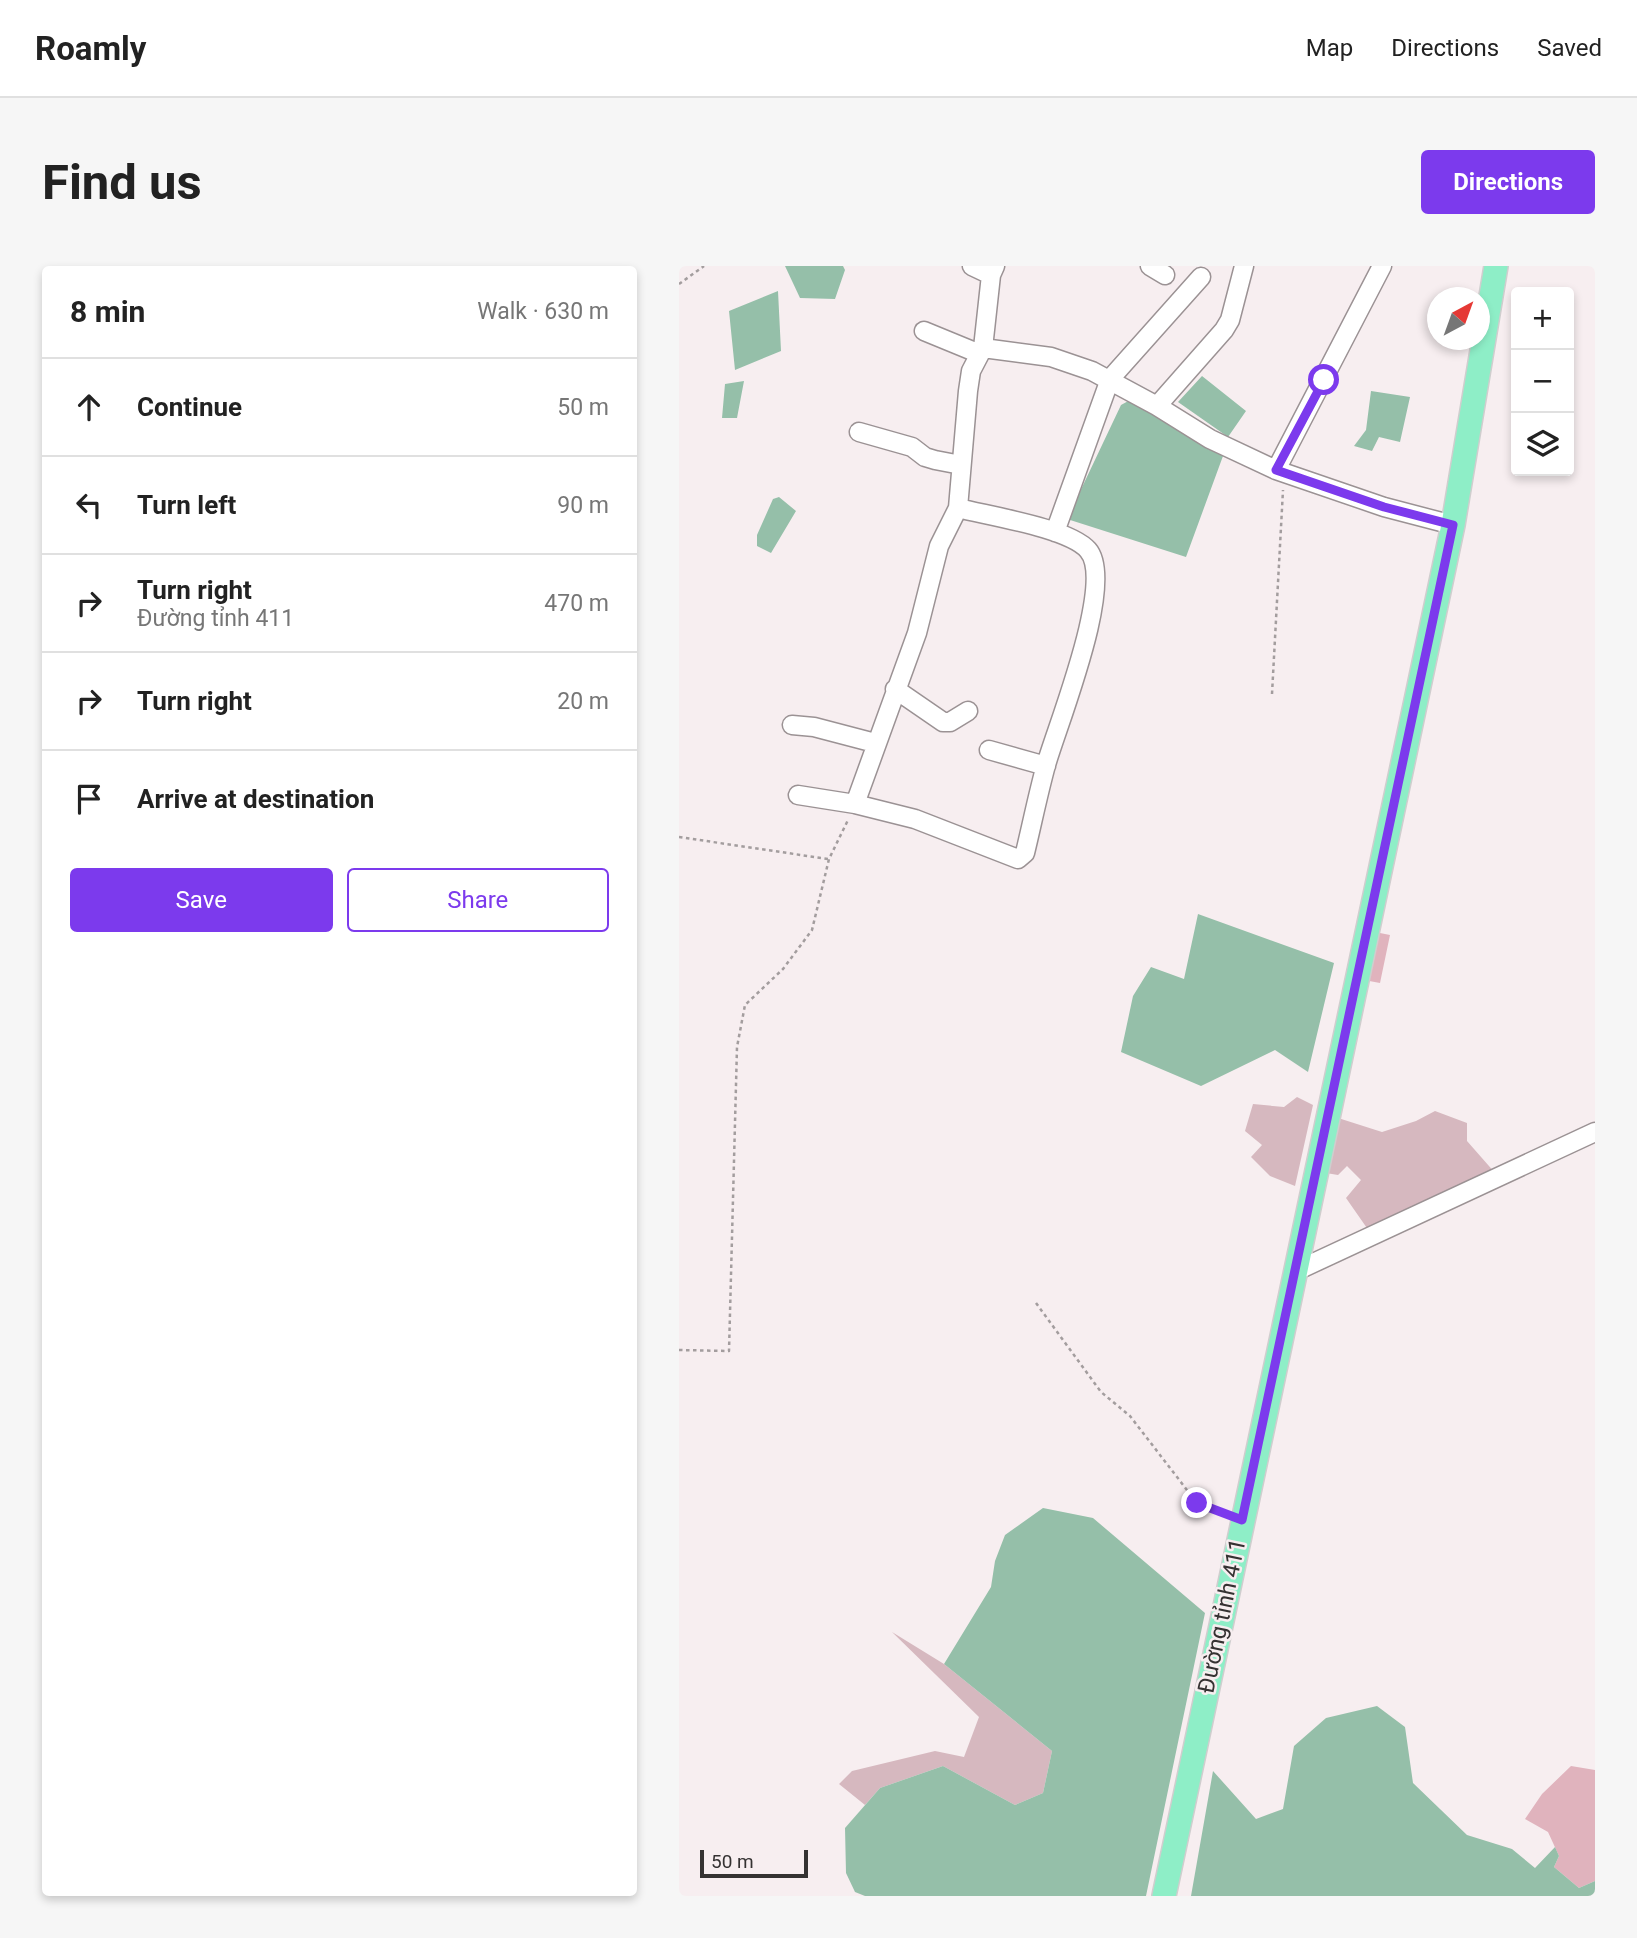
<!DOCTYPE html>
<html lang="en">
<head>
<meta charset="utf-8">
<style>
  :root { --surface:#fff; --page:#f6f6f6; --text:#222; --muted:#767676; --line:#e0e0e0; --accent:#7c3aed }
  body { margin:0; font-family:Roboto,sans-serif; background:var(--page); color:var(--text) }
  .controls { position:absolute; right:21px; top:21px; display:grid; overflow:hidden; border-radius:7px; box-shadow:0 4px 10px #0003 }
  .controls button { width:63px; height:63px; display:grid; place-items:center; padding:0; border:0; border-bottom:2px solid var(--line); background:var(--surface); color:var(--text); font:35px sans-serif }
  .compass { position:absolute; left:748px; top:21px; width:63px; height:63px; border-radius:50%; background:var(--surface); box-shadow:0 4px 10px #0003; rotate:41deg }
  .scale { position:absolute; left:21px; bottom:18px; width:108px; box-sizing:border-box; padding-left:7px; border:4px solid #353232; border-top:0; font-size:19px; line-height:24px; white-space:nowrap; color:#353232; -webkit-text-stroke:5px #f7eef0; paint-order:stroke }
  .stop { position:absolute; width:21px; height:21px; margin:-16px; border:5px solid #7c3aed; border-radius:50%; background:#fff }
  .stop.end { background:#7c3aed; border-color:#fff; box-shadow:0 2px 7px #0008 }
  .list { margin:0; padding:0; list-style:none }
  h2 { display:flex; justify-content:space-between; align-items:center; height:91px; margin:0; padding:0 28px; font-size:30px }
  h2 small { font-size:23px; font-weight:400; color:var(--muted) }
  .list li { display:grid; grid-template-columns:46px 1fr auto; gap:21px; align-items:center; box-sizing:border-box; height:98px; padding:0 28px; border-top:2px solid var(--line) }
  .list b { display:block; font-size:26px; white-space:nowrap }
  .list p { margin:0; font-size:23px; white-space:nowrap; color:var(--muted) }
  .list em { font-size:23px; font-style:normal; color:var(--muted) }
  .actions { display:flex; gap:14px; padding:21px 28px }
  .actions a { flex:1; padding:16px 0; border:2px solid var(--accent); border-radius:7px; text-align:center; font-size:24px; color:var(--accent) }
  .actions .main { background:var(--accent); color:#fff }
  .icon { flex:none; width:38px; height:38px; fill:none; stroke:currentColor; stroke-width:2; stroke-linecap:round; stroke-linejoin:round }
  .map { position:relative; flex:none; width:916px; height:1630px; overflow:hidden; border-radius:7px }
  header { display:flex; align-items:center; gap:42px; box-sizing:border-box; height:98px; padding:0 35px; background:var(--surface); border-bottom:2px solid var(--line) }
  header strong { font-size:33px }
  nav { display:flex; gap:38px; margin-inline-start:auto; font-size:24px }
  .intro { display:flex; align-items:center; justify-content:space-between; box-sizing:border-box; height:168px; padding:0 42px }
  h1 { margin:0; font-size:49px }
  .button { padding:18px 32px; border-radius:7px; background:var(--accent); color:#fff; font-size:24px; font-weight:700 }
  main { display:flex; gap:42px; padding:0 42px }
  aside { flex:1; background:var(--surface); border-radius:7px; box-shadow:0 4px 10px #0003 }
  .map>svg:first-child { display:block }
</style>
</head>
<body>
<header>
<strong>Roamly</strong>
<nav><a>Map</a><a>Directions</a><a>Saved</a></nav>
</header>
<div class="intro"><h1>Find us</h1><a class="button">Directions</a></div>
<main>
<aside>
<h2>8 min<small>Walk · 630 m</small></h2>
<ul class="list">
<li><svg class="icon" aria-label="ahead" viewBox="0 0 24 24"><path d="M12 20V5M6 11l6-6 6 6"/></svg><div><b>Continue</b></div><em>50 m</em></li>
<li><svg class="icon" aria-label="left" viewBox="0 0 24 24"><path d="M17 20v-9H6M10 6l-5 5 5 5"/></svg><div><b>Turn left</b></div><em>90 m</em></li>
<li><svg class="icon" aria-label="right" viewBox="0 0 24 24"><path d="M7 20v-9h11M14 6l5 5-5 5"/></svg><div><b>Turn right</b><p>Đường tỉnh 411</p></div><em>470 m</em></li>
<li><svg class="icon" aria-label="right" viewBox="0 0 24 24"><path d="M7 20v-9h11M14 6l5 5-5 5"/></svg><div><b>Turn right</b></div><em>20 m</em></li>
<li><svg class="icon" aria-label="arrive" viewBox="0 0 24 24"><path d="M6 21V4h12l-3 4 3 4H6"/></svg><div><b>Arrive at destination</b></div></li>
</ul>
<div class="actions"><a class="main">Save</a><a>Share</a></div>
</aside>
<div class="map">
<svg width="916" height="1630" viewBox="0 0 916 1630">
  <rect width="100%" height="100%" fill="#f7eef0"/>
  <!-- green -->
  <path fill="#d6b8bf" d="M 618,831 L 634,839 L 616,920 L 591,910 L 572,891 L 583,879 L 566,865 L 574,838 L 605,841 Z
    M 756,845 L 788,857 L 788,875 L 817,908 L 690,965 L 667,932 L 682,914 L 668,900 L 659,909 L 647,907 L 656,851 L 703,866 L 737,855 Z
    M 213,1366 L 265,1398 L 373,1485 L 364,1527 L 336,1539 L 264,1500 L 201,1522 L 186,1539 L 160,1518 L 173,1505 L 256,1485 L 285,1491 L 300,1451 Z"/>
  <!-- forest -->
  <path fill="#e0b3bd" d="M 696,666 L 711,669 L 701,717 L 685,714 Z
    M 892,1500 L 916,1504 L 916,1615 L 900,1622 L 875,1601 L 880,1590 L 869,1566 L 846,1553 L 863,1528 Z"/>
  <!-- water -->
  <path fill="#95bfa9" d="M 106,0 L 164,0 L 166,4 L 156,33 L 121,32 Z
    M 99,25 L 102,85 L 56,104 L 50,45 Z
    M 523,110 L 567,145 L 549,171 L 499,136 Z
    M 65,115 L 58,152 L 43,152 L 46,118 Z
    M 692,125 L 731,131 L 721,176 L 700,171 L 693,185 L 675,180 L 687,164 Z
    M 453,133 L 544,190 L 507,291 L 388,253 L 442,139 Z
    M 100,231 L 117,245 L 92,287 L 78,280 L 78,269 L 94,233 Z
    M 519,648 L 655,697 L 629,806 L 596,784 L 522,820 L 442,786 L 454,730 L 472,701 L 505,713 Z
    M 364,1242 L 414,1252 L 526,1347 L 467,1630 L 186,1630 L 176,1626 L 167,1607 L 166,1562 L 201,1522 L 264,1500 L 336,1539 L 364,1527 L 373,1485 L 265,1398 L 312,1321 L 316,1295 L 326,1269 Z
    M 698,1440 L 726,1461 L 734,1517 L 788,1569 L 833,1583 L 856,1602 L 876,1581 L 880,1590 L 875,1601 L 900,1622 L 916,1615 L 916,1630 L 512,1630 L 534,1505 L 577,1553 L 604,1543 L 615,1480 L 647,1452 Z"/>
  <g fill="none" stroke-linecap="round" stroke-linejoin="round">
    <!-- minor casing -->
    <g stroke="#9b9294" stroke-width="21">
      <path id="minor" d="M 293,0 L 312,9
        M 316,0 L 312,9 L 304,82 L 372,91 L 413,105 L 478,140 L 531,173 L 597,204 L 705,241 L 774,259
        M 471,0 L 486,9
        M 245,65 L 301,88
        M 478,140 L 545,64 L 551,54 L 565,0
        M 180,166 L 233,181 L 246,191 L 256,194 L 282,199
        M 597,204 L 703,0
        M 376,266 L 431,113 L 522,11
        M 216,423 L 264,456 L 271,456 L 289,445
        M 113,459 L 135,461 L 196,477
        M 310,484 L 367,500
        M 119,529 L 176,538 L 236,553 L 339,593 L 346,587 C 353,558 359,528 367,499 C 378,460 437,316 409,284 C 390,262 310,250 279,242
        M 176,538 L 238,367 L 260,280 L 279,242 L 289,125 L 292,105 L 304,82
        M 615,1006 L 916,866"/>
    </g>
    <!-- major casing -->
    <g stroke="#cfcece" stroke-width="26">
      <path id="major" d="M 485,1630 L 774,259 L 817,0"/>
    </g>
    <!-- path -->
    <path stroke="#a39d9e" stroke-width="2.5" stroke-dasharray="3.5 3.5" stroke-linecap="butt" d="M 0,18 L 25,0
      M 593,428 L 604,224
      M 0,571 L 149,593
      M 357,1037 L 422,1126 L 451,1150 L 518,1237 L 547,1248
      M 0,1084 L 50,1085 L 58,781 L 66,739 L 104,703 L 133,664 L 150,593 L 169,554"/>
    <!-- minor -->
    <use href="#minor" stroke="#fff" stroke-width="18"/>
    <!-- major -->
    <use href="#major" stroke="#8eeec7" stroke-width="23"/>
  </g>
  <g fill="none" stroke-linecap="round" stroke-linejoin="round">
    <!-- route -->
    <path stroke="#7c3aed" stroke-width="9" d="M 518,1237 L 563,1254 L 774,259 L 705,241 L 597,204 L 645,114"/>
  </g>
  <g text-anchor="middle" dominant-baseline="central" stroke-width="5" stroke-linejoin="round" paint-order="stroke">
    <!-- street labels -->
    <g font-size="23" fill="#353232" stroke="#f7eef0">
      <text transform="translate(543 1350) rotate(-78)">Đường tỉnh 411</text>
    </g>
  </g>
</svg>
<div class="controls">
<button>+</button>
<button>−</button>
<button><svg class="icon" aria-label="layers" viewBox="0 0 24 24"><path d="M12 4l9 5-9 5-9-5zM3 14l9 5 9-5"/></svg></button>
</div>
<svg class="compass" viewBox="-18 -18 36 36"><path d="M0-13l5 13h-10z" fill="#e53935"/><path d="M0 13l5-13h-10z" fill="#767676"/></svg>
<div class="scale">50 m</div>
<div class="stop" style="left:645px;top:114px"></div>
<div class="stop end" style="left:518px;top:1237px"></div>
</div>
</main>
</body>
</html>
